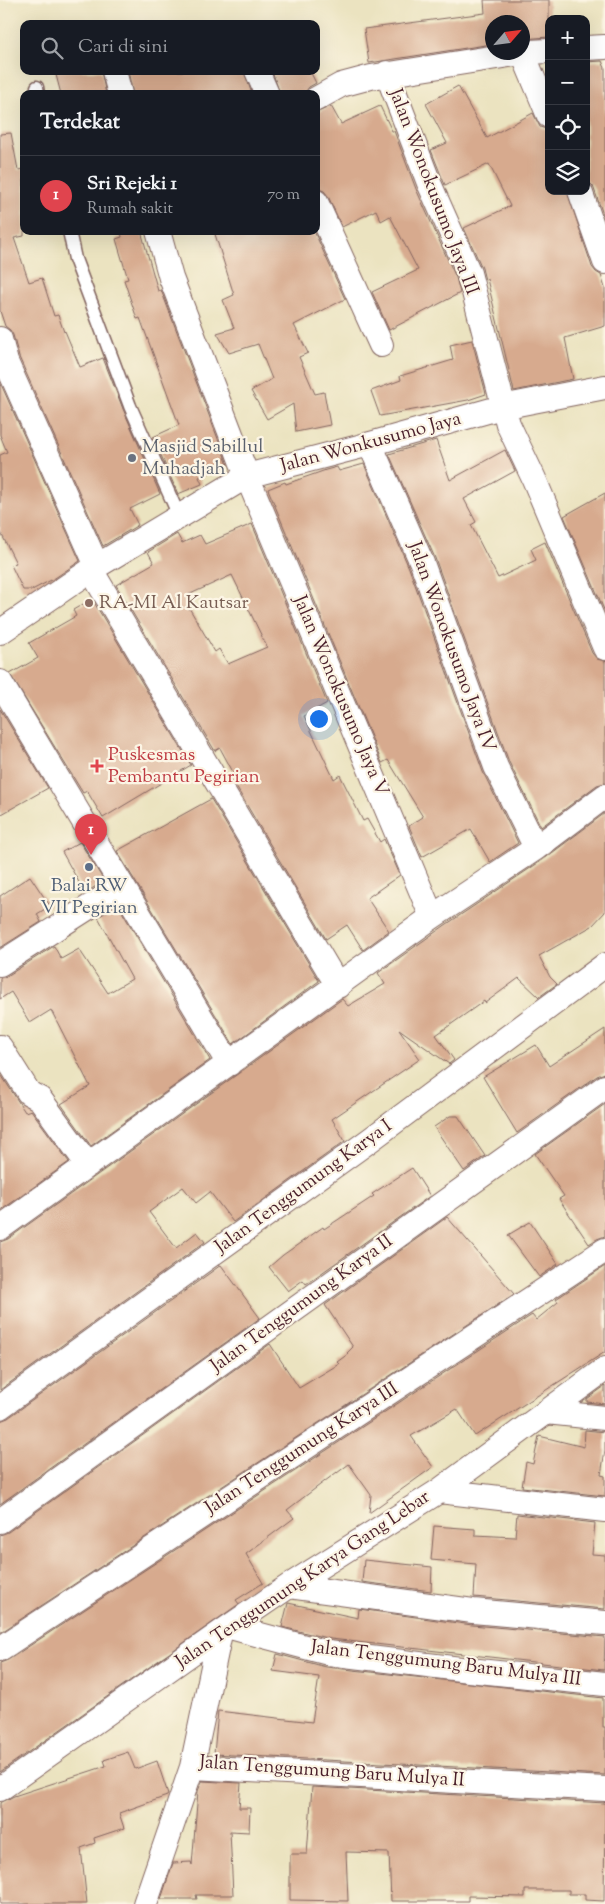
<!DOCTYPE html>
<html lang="id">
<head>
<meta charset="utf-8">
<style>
  :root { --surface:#171b24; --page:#20242c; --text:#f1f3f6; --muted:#9ea1a6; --line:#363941; --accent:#1f6fb2 }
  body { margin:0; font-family:"Sorts Mill Goudy",serif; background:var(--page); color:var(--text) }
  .controls { position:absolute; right:15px; top:15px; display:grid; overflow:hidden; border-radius:10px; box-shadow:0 5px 20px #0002 }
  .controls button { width:45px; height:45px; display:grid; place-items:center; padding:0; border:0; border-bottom:1px solid var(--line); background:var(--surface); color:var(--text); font:25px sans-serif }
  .compass { position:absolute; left:485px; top:15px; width:45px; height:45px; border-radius:50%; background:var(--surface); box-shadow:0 5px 20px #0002; rotate:62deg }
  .you { position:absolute; left:318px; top:718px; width:18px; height:18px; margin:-12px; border:4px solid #fff; border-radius:50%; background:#1a73e8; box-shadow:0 0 0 8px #1a73e833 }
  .badge { display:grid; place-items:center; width:32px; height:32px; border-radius:50%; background:var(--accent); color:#fff; font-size:16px; font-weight:700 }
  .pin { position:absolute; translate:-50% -41px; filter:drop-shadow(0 1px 2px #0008) }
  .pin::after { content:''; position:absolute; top:26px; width:18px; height:15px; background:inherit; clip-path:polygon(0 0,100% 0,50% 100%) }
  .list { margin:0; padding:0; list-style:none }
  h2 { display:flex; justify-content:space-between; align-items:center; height:65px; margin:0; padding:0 20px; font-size:21px }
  h2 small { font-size:16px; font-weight:400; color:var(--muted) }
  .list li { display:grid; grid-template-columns:32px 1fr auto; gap:15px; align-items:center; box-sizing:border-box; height:80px; padding:0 20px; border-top:1px solid var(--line) }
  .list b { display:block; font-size:19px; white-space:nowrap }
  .list p { margin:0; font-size:16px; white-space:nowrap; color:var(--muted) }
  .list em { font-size:16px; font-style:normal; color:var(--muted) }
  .icon { flex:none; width:28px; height:28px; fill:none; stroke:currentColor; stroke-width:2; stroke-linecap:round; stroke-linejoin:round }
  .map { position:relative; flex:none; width:605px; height:1904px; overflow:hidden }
  .search { position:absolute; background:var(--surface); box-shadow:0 5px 20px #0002; left:20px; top:20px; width:300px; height:55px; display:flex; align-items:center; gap:12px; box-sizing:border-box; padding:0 18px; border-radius:10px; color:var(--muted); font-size:19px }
  .panel { position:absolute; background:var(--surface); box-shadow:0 5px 20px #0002; left:20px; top:90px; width:300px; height:145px; border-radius:10px }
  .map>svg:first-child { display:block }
</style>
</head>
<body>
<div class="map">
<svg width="605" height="1904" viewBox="0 0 605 1904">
  <rect width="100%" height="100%" fill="#fcf5e5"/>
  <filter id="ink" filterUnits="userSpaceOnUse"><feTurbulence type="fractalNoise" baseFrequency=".02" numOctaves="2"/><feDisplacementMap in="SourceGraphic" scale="10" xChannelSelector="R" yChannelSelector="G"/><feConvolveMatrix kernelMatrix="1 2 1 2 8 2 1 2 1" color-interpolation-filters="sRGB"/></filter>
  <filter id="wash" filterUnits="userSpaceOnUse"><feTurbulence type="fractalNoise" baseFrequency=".0096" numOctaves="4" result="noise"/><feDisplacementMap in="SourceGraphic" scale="20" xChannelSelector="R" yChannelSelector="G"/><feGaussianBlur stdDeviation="1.12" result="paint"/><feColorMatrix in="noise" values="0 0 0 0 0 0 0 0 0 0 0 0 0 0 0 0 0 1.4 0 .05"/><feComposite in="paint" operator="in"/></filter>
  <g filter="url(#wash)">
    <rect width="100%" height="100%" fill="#ebe3c0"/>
    <g id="blocks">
      <!-- building -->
      <path fill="#d7aa8e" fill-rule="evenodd" d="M 484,0 L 549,0 L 549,37 L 522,39 L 522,22 L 492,22 L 492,44 L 369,63 L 364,29 L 485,13 Z
        M 602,61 L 605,68 L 605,220 L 593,186 L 586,179 L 586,62 Z
        M 55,71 L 101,71 L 106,94 L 61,94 Z
        M 128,71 L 244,71 L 252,94 L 133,94 Z
        M 272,71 L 310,71 L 316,83 L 309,87 L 304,94 L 280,94 Z
        M 458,86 L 487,138 L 533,113 L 540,127 L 549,130 L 549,191 L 567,191 L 592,267 L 596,272 L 601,275 L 605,288 L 605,326 L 565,338 L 573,379 L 514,391 L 487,279 L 485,280 L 482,268 L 464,228 L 510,206 L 489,164 L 445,185 L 431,150 L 447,143 L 426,104 Z
        M 331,106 L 341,124 L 380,106 L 392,131 L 394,131 L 416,189 L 456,278 L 460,293 L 389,330 L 372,292 L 418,270 L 390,216 L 381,221 L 376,210 L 342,227 L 328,196 L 324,191 L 316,188 L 316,113 Z
        M 11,133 L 18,170 L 24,169 L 24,236 L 14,238 L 29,282 L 42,278 L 54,316 L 58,315 L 64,332 L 65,331 L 80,367 L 103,358 L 123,409 L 160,494 L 130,509 L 138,525 L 103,546 L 19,357 L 13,335 L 10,330 L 5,326 L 0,311 L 0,134 Z
        M 121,231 L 141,231 L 158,291 L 161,290 L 228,465 L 199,477 L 202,484 L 178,494 L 153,437 L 179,425 L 140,318 L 137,319 L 124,280 L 128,279 L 116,239 L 122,237 Z
        M 214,231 L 314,231 L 345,299 L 294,325 L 308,353 L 299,357 L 315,394 L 324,392 L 330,425 L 296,432 L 293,404 L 267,419 L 251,391 L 272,379 L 258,344 L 229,353 L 217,333 L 234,328 L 223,300 L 234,295 Z
        M 472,340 L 486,394 L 468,400 L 380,416 L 371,391 L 401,380 L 400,376 L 453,360 L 450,345 Z
        M 0,382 L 80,561 L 55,578 L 32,590 L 23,590 L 11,565 L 16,563 L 0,531 L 0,455 L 7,452 L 0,435 Z
        M 436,440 L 450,480 L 505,450 L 515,471 L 464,499 L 476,522 L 471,525 L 498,578 L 536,560 L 531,549 L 545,542 L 592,653 L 597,659 L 605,661 L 605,783 L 597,785 L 541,827 L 509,762 L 435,558 L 389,454 Z
        M 364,464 L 409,568 L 483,772 L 518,843 L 490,862 L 471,829 L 422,857 L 409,826 L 423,817 L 388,760 L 382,763 L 268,489 L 285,482 L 286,484 L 326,470 L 337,467 L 339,471 Z
        M 605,493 L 605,612 L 564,516 Z
        M 252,524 L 327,703 L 304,716 L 334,779 L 340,775 L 363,821 L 367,819 L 380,842 L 384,839 L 400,875 L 367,898 L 389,931 L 363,950 L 347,925 L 326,939 L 235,785 L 239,783 L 220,748 L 215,751 L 116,585 L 154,563 L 148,552 L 177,534 L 182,543 L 200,535 L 205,544 ZM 232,575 L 267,647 L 228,664 L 219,649 L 215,652 L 188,606 L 193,604 L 188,595 Z
        M 92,599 L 191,765 L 103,818 L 87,791 L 83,793 L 10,674 L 38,658 L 29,643 L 76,616 L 73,610 Z
        M 0,709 L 48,788 L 0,815 Z
        M 211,799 L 319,981 L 233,1044 L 117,851 Z
        M 605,813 L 605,912 L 592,926 L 539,956 L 550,977 L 557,984 L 539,997 L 519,978 L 485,1003 L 484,1001 L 436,1035 L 454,1060 L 449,1064 L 399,1029 L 420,1059 L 332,1119 L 345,1141 L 233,1222 L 210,1192 L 196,1203 L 183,1187 L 149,1212 L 176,1248 L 197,1232 L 205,1242 L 0,1390 L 0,1242 L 8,1239 L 342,999 L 348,1006 L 385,984 L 378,973 L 444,926 L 544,859 Z
        M 80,842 L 104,881 L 85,893 L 62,852 Z
        M 30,876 L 50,906 L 37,914 L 41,922 L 0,948 L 0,896 Z
        M 118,905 L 210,1060 L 91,1146 L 61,1104 L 90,1086 L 51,1010 L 30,1023 L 11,992 L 0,999 L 0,978 L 7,976 L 54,946 L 61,959 L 79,949 L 108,993 L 132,979 L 98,917 Z
        M 605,1029 L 605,1073 L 597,1076 L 517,1133 L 483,1077 L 536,1045 L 549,1066 Z
        M 0,1073 L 25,1112 L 31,1110 L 69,1162 L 0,1211 Z
        M 605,1104 L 605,1236 L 597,1239 L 589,1244 L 559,1199 L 564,1196 L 535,1154 Z
        M 450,1116 L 458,1116 L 485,1156 L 464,1171 L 434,1127 Z
        M 412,1168 L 430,1196 L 306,1284 L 303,1280 L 288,1291 L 269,1267 L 283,1255 L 323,1227 L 324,1229 L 374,1196 L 372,1194 Z
        M 447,1217 L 514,1294 L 0,1633 L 0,1535 L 8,1532 L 270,1344 L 299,1388 L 339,1364 L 337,1362 L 348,1354 L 347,1353 L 353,1347 L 325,1305 Z
        M 530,1222 L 558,1264 L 539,1277 L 508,1235 Z
        M 221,1265 L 260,1318 L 0,1504 L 0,1421 L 8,1418 Z
        M 605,1266 L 605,1352 L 475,1436 L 457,1409 L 411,1436 L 433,1467 L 369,1513 L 371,1495 L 349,1464 L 337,1473 L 337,1472 L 287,1510 L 294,1518 L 246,1554 L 263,1583 L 236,1600 L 239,1604 L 0,1772 L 0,1663 L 8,1660 L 532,1315 L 536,1320 L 558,1302 L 556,1299 Z
        M 605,1386 L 605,1404 L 587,1402 L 587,1399 Z
        M 585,1430 L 605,1432 L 605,1450 L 601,1475 L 605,1476 L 605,1496 L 522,1487 L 526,1462 L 533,1464 L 539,1436 L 584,1447 Z
        M 517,1514 L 595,1523 L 592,1554 L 605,1555 L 605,1609 L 474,1597 L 476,1564 L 431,1560 L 434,1526 L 475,1529 L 475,1535 L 515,1537 Z
        M 364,1560 L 432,1567 L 431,1591 L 362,1582 Z
        M 288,1603 L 358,1618 L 359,1609 L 472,1625 L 605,1637 L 604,1670 L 331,1639 L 282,1627 Z
        M 277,1654 L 326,1667 L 603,1698 L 603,1727 L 605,1727 L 605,1775 L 214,1754 L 218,1711 L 312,1722 L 319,1677 L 273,1671 Z
        M 128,1752 L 135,1769 L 157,1761 L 168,1794 L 167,1796 L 119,1813 L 124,1828 L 94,1838 L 95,1843 L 81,1848 L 87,1904 L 0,1904 L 0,1803 L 14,1796 L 106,1766 L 104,1760 Z
        M 202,1781 L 241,1783 L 239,1808 L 250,1808 L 249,1832 L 230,1831 L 233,1895 L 196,1895 L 197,1899 L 161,1899 L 173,1863 L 191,1862 L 192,1865 L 198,1791 Z
        M 312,1787 L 605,1803 L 604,1901 L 585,1900 L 585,1894 L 569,1894 L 569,1890 L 525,1890 L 525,1897 L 468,1896 L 468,1901 L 391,1901 L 389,1853 L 346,1852 L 348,1901 L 290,1900 L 290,1854 L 307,1854 Z"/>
    </g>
  </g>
  <g filter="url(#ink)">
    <use href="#blocks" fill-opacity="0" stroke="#82645f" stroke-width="1"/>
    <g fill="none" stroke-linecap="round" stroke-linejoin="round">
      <!-- service casing -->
      <g stroke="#82645f" stroke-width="15">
        <path id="service" d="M 37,87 L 38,94
          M 69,231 L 75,259 L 130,406 L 179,516"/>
      </g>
      <!-- minor casing -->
      <g stroke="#82645f" stroke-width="26">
        <path id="minor" d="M 586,48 L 605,47
          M 523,54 L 549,116
          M 114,71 L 120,94
          M 257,71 L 267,94
          M 387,73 L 429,183 L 469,273 L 508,424 L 534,479 L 605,648
          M 316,99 L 341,85 L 371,77 L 528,52 L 549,51
          M 580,191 L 605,262
          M 316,202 L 381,345
          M 158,231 L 171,278 L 247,476 L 432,917
          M 0,339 L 6,362 L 97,566
          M 370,444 L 422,563 L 496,767 L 536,848
          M 91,570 L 338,986
          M 0,632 L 97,566 L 247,476 L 370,444 L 502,407 L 605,387
          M 0,682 L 229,1064
          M 0,964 L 122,886
          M 0,1047 L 29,1093 L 40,1099 L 88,1165
          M 0,1228 L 432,917 L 536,848 L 605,796
          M 0,1407 L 370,1140 L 605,965
          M 546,1412 L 605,1418
          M 439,1491 L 605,1510
          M 0,1521 L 605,1087
          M 289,1586 L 473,1611 L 605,1623
          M 230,1627 L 328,1653 L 469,1670 L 605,1684
          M 220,1633 L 192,1767 L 605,1789
          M 0,1649 L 605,1250
          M 0,1789 L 220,1633 L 289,1586 L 439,1491 L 605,1369
          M 145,1904 L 192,1767"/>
      </g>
      <!-- service -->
      <use href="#service" stroke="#fff" stroke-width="12"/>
      <!-- minor -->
      <use href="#minor" stroke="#fff" stroke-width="24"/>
    </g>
  </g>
  <!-- markers -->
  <circle fill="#6b7280" stroke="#fcf5e5" stroke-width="2" cx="132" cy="458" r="5"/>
  <circle fill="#8d6e63" stroke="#fcf5e5" stroke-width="2" cx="89" cy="603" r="5"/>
  <path fill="#e0444e" stroke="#fcf5e5" stroke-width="2" d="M94.5 758.5h5v5h5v5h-5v5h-5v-5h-5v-5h5z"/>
  <circle fill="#5c6f8a" stroke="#fcf5e5" stroke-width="2" cx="89" cy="867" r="5"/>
  <g text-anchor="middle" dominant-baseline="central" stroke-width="4.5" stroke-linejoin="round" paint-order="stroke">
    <!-- street labels -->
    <g font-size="19" fill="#4a1f2b" stroke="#fcf5e5">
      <text transform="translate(433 192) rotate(69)">Jalan Wonokusumo Jaya III</text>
      <text transform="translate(371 443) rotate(-15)">Jalan Wonkusumo Jaya</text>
      <text transform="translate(451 647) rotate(70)">Jalan Wonokusumo Jaya IV</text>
      <text transform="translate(340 696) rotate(67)">Jalan Wonokusumo Jaya V</text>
      <text transform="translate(304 1187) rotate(-36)">Jalan Tenggumung Karya I</text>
      <text transform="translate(302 1304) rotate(-36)">Jalan Tenggumung Karya II</text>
      <text transform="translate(302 1449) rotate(-33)">Jalan Tenggumung Karya III</text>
      <text transform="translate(303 1580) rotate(-34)">Jalan Tenggumung Karya Gang Lebar</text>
      <text transform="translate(446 1664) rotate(7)">Jalan Tenggumung Baru Mulya III</text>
      <text transform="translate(332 1772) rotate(4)">Jalan Tenggumung Baru Mulya II</text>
    </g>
    <!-- worship labels -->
    <g font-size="19" fill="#5b616d" stroke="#fcf5e5" text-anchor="start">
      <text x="142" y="447">Masjid Sabillul<tspan x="142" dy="22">Muhadjah</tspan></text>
    </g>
    <!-- education labels -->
    <g font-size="19" fill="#785e54" stroke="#fcf5e5" text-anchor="start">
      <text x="99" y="603">RA-MI Al Kautsar</text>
    </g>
    <!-- health labels -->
    <g font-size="19" fill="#be3a42" stroke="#fcf5e5" text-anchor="start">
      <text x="108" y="755">Puskesmas<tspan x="108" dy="22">Pembantu Pegirian</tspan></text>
    </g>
    <!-- service labels -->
    <g font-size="19" fill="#4e5e75" stroke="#fcf5e5">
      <text x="89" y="886">Balai RW<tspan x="89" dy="22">VII Pegirian</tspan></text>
    </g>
  </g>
</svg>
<div class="controls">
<button>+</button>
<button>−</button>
<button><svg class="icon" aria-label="locate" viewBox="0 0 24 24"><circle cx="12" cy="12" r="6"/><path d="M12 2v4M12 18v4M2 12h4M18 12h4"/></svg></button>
<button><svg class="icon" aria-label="layers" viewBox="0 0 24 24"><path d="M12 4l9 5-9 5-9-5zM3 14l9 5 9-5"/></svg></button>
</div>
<svg class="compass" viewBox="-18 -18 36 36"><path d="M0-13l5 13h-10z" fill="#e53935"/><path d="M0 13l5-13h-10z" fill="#9ea1a6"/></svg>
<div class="you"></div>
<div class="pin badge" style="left:91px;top:855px;background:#e0444e">1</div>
<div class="search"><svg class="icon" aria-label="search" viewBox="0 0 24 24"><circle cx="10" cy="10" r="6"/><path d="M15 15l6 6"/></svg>Cari di sini</div>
<section class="panel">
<h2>Terdekat<small></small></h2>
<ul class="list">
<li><span class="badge" style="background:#e0444e">1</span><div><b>Sri Rejeki 1</b><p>Rumah sakit</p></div><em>70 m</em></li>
</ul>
</section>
</div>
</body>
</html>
